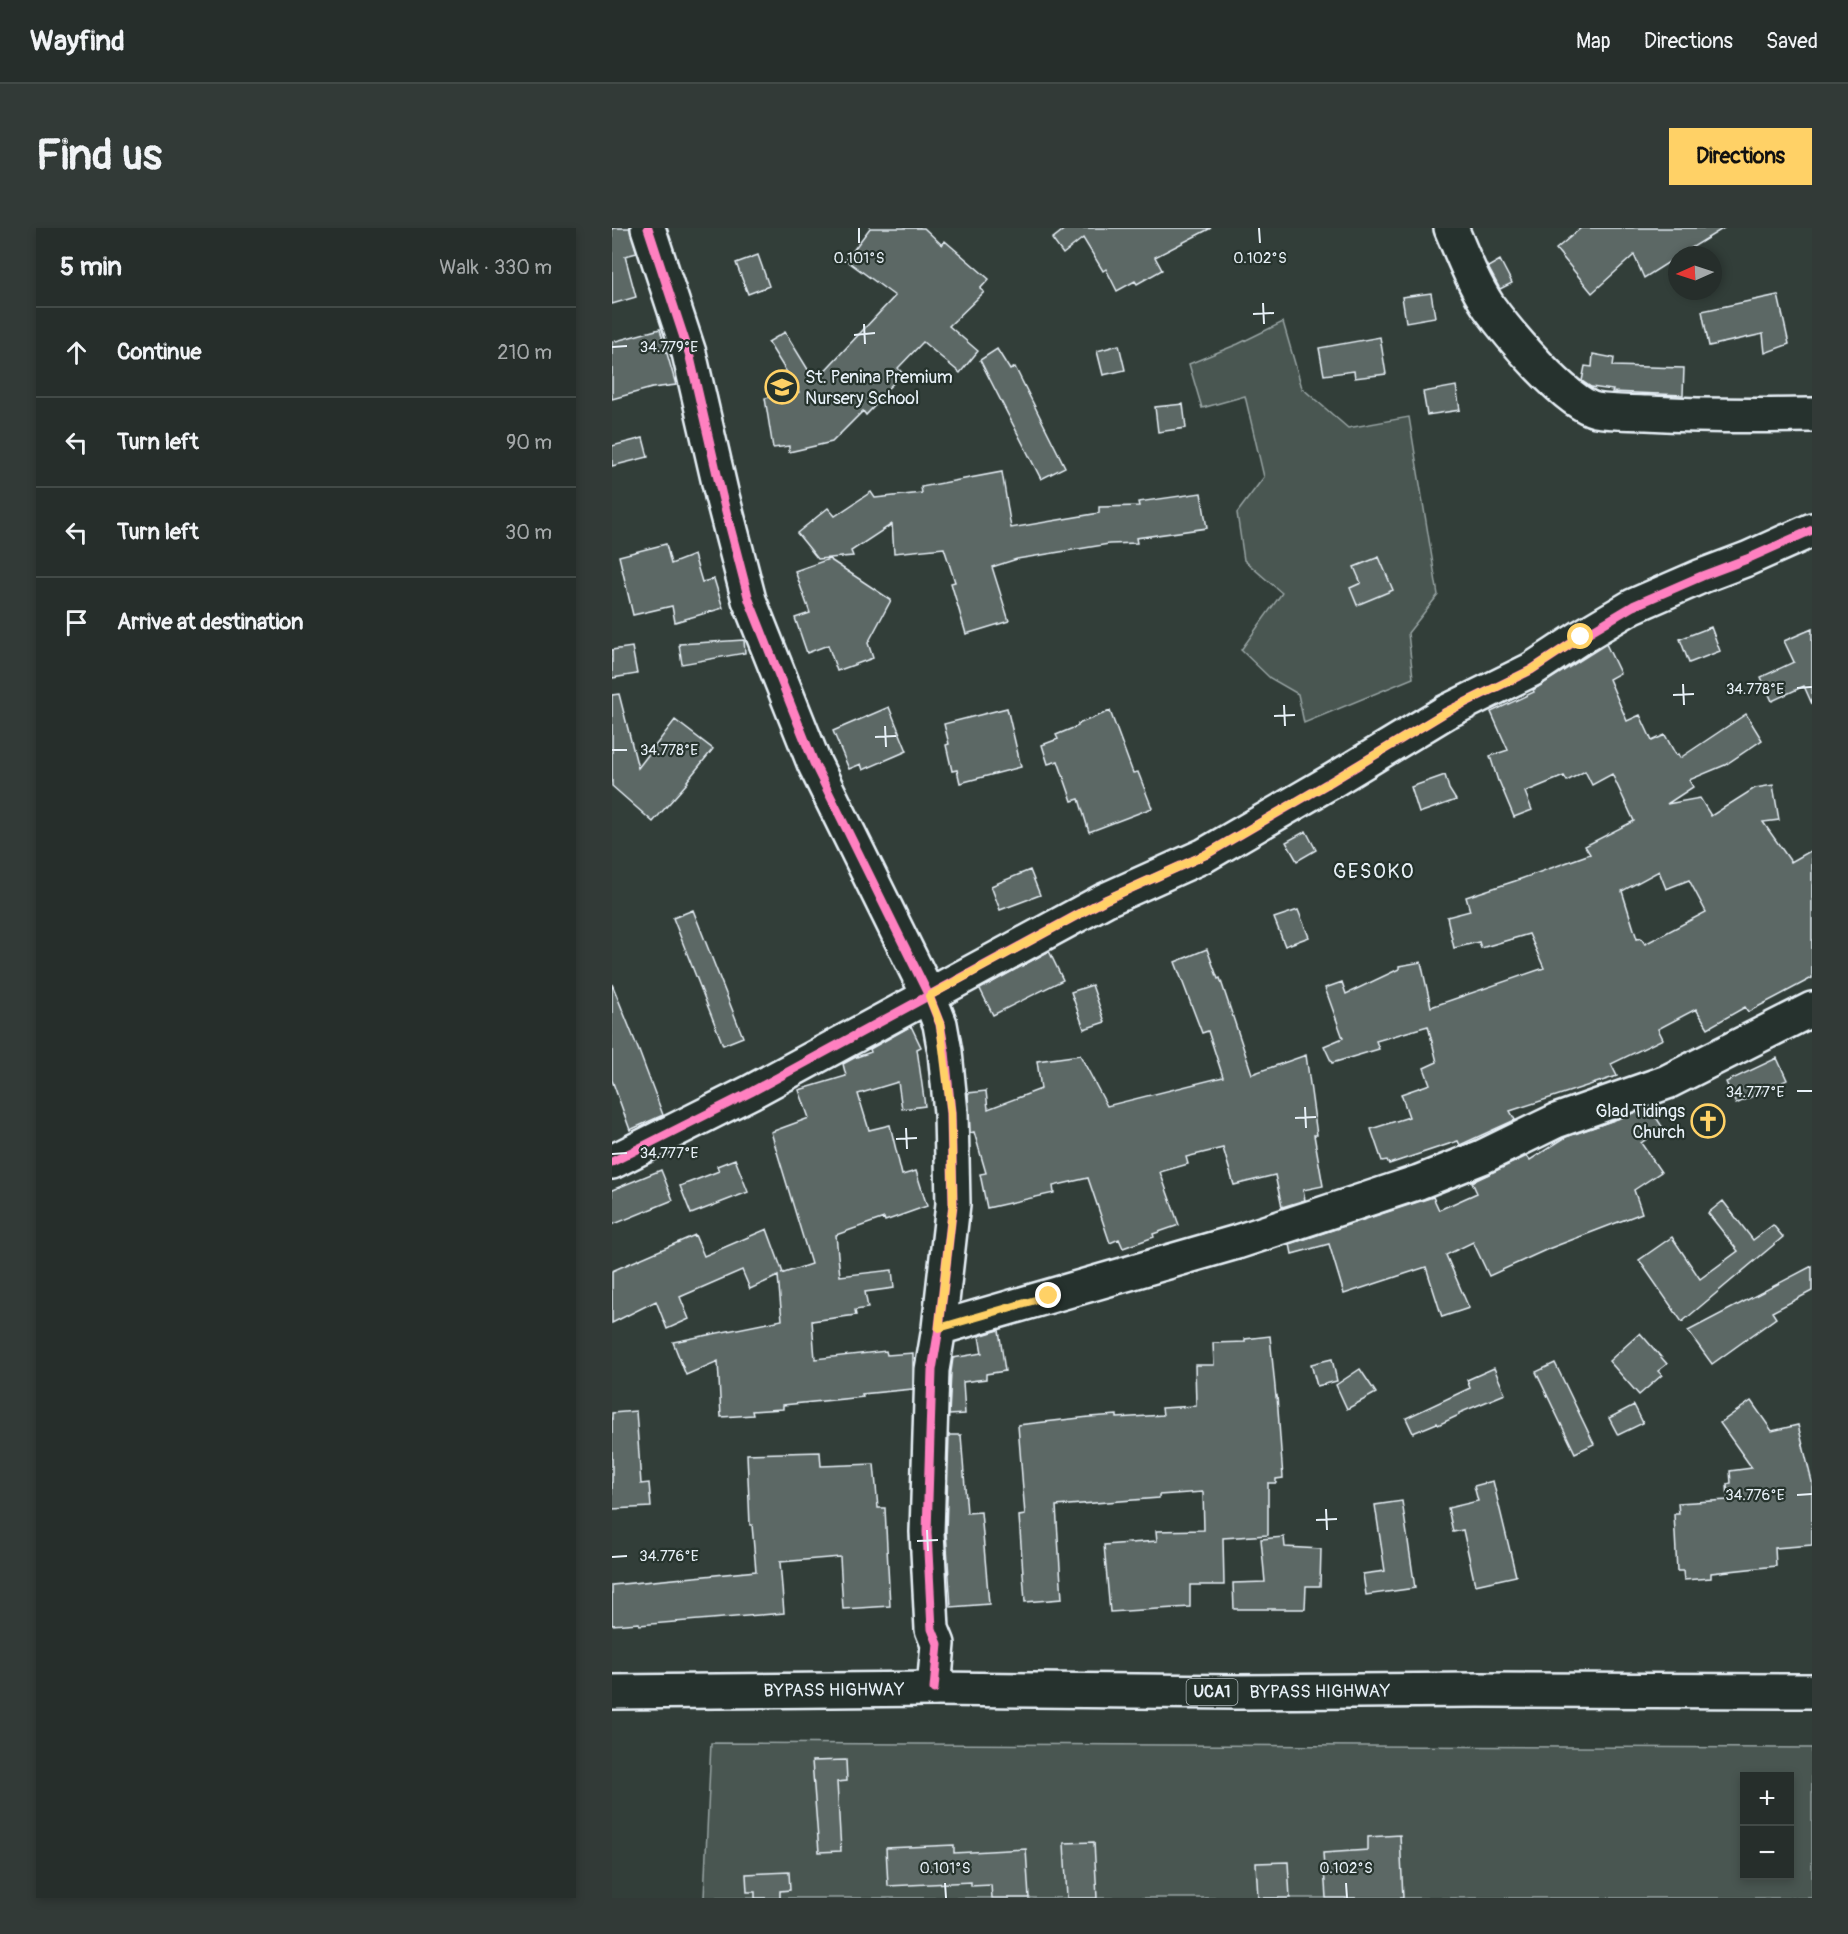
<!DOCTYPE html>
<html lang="en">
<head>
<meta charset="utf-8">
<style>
  :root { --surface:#262e2b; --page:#323a37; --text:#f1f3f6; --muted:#a4a8a9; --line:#424a47; --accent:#ffd166 }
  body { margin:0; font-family:Pangolin,sans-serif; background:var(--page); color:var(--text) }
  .controls { position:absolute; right:18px; bottom:18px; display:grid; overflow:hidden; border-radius:0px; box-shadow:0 3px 9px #0003 }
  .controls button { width:54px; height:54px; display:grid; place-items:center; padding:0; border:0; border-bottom:2px solid var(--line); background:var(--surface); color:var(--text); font:30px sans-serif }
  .compass { position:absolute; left:1056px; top:18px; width:54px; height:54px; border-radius:50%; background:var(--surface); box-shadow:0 3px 9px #0003; rotate:267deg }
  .stop { position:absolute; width:18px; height:18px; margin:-14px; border:4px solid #ffd166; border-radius:50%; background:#fff }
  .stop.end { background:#ffd166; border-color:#fff; box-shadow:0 2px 6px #0008 }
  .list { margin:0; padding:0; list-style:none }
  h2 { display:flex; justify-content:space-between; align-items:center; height:78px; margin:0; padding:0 24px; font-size:26px }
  h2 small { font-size:20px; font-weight:400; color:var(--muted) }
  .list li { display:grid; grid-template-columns:39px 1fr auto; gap:18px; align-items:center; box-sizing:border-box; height:90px; padding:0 24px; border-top:2px solid var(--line) }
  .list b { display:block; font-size:22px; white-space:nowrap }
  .list em { font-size:20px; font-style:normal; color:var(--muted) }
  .icon { flex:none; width:33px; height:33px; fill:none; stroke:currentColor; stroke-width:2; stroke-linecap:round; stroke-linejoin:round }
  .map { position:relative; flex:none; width:1200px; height:1670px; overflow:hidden; border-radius:0px }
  header { display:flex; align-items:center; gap:36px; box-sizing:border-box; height:84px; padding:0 30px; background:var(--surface); border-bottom:2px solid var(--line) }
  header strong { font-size:28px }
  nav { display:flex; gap:33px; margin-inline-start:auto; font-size:21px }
  .intro { display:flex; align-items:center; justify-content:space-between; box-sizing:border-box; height:144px; padding:0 36px }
  h1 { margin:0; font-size:42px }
  .button { padding:15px 27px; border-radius:0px; background:var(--accent); color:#111; font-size:21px; font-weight:700 }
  main { display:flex; gap:36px; padding:0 36px }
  aside { flex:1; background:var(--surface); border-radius:0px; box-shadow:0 3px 9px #0003 }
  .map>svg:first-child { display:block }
</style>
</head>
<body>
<header>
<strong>Wayfind</strong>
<nav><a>Map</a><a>Directions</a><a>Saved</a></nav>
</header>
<div class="intro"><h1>Find us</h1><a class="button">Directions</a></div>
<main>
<aside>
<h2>5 min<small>Walk · 330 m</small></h2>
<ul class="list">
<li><svg class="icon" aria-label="ahead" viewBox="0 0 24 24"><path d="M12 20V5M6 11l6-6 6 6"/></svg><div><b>Continue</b></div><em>210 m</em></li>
<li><svg class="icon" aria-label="left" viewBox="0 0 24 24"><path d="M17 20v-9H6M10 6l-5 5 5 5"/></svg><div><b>Turn left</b></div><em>90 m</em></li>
<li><svg class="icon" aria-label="left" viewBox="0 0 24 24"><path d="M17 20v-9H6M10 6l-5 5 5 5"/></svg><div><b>Turn left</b></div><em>30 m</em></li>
<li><svg class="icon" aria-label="arrive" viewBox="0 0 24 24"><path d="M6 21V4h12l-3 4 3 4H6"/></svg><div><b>Arrive at destination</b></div></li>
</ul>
</aside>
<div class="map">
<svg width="1200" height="1670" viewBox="0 0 1200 1670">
  <rect width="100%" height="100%" fill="#323e39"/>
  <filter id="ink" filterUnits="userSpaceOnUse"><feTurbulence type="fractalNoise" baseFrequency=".0167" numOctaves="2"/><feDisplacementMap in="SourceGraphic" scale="12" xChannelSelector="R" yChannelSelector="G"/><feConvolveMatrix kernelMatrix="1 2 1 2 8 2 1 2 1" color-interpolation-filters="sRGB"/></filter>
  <g filter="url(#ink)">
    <!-- green -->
    <path fill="#495651" stroke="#98a4a4" stroke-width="1.5" fill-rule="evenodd" d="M 671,94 L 690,160 L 736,200 L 797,189 L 826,367 L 796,405 L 801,450 L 692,495 L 686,466 L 658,450 L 629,422 L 670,365 L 632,332 L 625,285 L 652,249 L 633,168 L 590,180 L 577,136 L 626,116 Z
      M 99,1515 L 1200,1520 L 1200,1670 L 92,1670 ZM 1132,1548 L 1178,1548 L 1178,1648 L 1132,1648 Z"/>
    <!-- building -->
    <path fill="#5c6865" stroke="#e8f1f8" stroke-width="1.5" fill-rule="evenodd" d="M 0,0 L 18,0 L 25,25 L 13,28 L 24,69 L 0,76 Z
      M 258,0 L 312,0 L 330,17 L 333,13 L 377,51 L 368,61 L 372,64 L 337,98 L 366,123 L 348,145 L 311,114 L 286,140 L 291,146 L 272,164 L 274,166 L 254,187 L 251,183 L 220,214 L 177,224 L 177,218 L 161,220 L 153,170 L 187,164 L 156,114 L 173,104 L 203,153 L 283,68 L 234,32 Z
      M 454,0 L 599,0 L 543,29 L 550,42 L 525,56 L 523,53 L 505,63 L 494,41 L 491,43 L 471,10 L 451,26 L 440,11 Z
      M 969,0 L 1112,0 L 1068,27 L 1065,27 L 1065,29 L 1032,50 L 1022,27 L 980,65 L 944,21 Z
      M 146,27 L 157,58 L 136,66 L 124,35 Z
      M 888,32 L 900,55 L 888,61 L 876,39 Z
      M 819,65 L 823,89 L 794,94 L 790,69 Z
      M 1166,67 L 1177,116 L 1153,125 L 1151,106 L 1097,118 L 1090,83 Z
      M 48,101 L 64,157 L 40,160 L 0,171 L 0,114 Z
      M 768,109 L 774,146 L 743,150 L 742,143 L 712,147 L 707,120 Z
      M 507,117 L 513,142 L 491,147 L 485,123 Z
      M 385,121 L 398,142 L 403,139 L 453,239 L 429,251 L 368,132 Z
      M 981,126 L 1002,130 L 1001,138 L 1072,140 L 1071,167 L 1000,164 L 1001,162 L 979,159 L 970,153 L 973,138 L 980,139 Z
      M 844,158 L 848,182 L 815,187 L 811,164 Z
      M 571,176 L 574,200 L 546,204 L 543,179 Z
      M 31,210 L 36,229 L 0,238 L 0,218 Z
      M 390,244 L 399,300 L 487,285 L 487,279 L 527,278 L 526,274 L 589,265 L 595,300 L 524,310 L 525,315 L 497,316 L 405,331 L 380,339 L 397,393 L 354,406 L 339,355 L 343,354 L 332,320 L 282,325 L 280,296 L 239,323 L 241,328 L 206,331 L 185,305 L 216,280 L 223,288 L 259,264 L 263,270 L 310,265 L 309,259 Z
      M 54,316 L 59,336 L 82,327 L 90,354 L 102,351 L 111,380 L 63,394 L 60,378 L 21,387 L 7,328 Z
      M 767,329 L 781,362 L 745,377 L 738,360 L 749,355 L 742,339 Z
      M 217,331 L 279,372 L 256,415 L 261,430 L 225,443 L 216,417 L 195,425 L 183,390 L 198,385 L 183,343 Z
      M 1099,399 L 1108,423 L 1077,435 L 1068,411 Z
      M 1200,401 L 1200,476 L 1192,458 L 1160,473 L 1149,449 L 1182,434 L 1172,413 Z
      M 132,412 L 133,425 L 70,436 L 67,416 Z
      M 994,416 L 1008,445 L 997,451 L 1015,493 L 1028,487 L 1040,513 L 1053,507 L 1064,527 L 1066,526 L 1068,530 L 1134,486 L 1150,512 L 1113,537 L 1077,552 L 1081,559 L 1055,576 L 1088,570 L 1099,588 L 1143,560 L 1161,557 L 1167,592 L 1151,594 L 1179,634 L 1200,622 L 1200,750 L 1136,784 L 1133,779 L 1096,800 L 1084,781 L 1046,801 L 1051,811 L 999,836 L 1005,848 L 898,883 L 903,892 L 848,917 L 846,913 L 777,936 L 775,932 L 770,933 L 759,901 L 797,889 L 789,866 L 818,856 L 812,840 L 825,834 L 816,798 L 764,813 L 767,821 L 720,835 L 712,818 L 731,810 L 713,760 L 730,754 L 734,766 L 787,741 L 787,738 L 809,734 L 819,779 L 932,740 L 917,706 L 869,720 L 867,714 L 842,720 L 835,689 L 858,683 L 854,669 L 903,653 L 978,626 L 973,618 L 1022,593 L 1000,546 L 980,557 L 973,543 L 955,553 L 952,548 L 913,564 L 920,582 L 902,589 L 887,553 L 886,553 L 878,528 L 896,522 L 879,484 L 922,464 L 921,462 ZM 1047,643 L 1054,661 L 1077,652 L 1094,684 L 1033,716 L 1029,710 L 1025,711 L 1010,663 Z
      M 20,419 L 25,446 L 0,450 L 0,422 Z
      M 7,466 L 26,540 L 63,492 L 101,521 L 75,553 L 76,554 L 41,594 L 0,558 L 0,467 Z
      M 277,479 L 295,523 L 251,542 L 249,536 L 237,541 L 221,503 Z
      M 395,480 L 409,539 L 348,555 L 345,542 L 340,543 L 334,517 L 337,516 L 332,496 Z
      M 498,483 L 521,545 L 526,544 L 540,580 L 477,604 L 467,571 L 460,573 L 446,533 L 436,536 L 430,517 L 446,511 L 444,507 L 466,498 L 466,496 Z
      M 833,547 L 837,561 L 844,572 L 807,585 L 799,559 Z
      M 694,603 L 704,622 L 685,633 L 674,614 Z
      M 418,642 L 428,667 L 388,682 L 379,658 Z
      M 81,682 L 131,809 L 111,817 L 61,690 Z
      M 686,682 L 697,709 L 673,718 L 662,690 Z
      M 595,721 L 606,751 L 608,750 L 640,846 L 694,827 L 705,907 L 702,907 L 711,958 L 691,962 L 693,972 L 670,979 L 663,947 L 622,957 L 611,920 L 574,929 L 576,936 L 548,944 L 567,997 L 541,1006 L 542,1009 L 511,1020 L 507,1011 L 498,1015 L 476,950 L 441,958 L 442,965 L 375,980 L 368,946 L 374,945 L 362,904 L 358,905 L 356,865 L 374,863 L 376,881 L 429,861 L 425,833 L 468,827 L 495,878 L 611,849 L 596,803 L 590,805 L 563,734 Z
      M 437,723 L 451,752 L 381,787 L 368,761 Z
      M 0,756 L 27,823 L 51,887 L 18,902 L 0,852 Z
      M 480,757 L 493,794 L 472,801 L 459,764 Z
      M 299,798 L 309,819 L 305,821 L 313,878 L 290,881 L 286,854 L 246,866 L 257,902 L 278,897 L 290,947 L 304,943 L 315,978 L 273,993 L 272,990 L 224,1007 L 228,1048 L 280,1042 L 282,1060 L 253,1064 L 256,1080 L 243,1082 L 244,1087 L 200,1093 L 203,1131 L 274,1123 L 275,1127 L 301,1125 L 301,1161 L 250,1166 L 251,1169 L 171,1177 L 171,1181 L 140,1183 L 141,1187 L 109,1189 L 106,1133 L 74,1147 L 61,1114 L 170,1092 L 166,1048 L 138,1061 L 130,1042 L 68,1069 L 77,1091 L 55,1101 L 44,1073 L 0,1095 L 0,1043 L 83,1007 L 92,1028 L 155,1001 L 171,1045 L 169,1046 L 199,1036 L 159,904 L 197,890 L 187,862 L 234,848 L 231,836 L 242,830 L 259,824 L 258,821 Z
      M 1165,830 L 1175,852 L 1124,876 L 1114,854 Z
      M 1040,883 L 1051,900 L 1029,915 L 1049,944 L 1022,962 L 1030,985 L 936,1021 L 877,1048 L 861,1014 L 834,1027 L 857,1080 L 830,1089 L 814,1039 L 732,1066 L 717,1016 L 680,1026 L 678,1016 L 821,969 L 827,982 L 865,965 L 860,954 L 915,928 L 918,932 L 954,909 L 1025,884 L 1029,890 Z
      M 123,931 L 136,964 L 79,986 L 68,958 L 107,943 L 105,938 Z
      M 49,942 L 61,972 L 0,997 L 0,962 Z
      M 1111,973 L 1141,1012 L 1161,997 L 1171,1009 L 1070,1094 L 1027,1032 L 1060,1009 L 1088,1051 L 1126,1023 L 1096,985 Z
      M 1200,1038 L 1200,1063 L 1160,1084 L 1164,1090 L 1100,1136 L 1076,1103 Z
      M 387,1102 L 393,1143 L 374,1146 L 374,1151 L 351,1154 L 353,1186 L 337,1187 L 339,1144 L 341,1130 L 370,1125 L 367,1108 Z
      M 1028,1105 L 1055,1136 L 1046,1143 L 1050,1147 L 1027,1167 L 997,1133 Z
      M 658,1108 L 664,1169 L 665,1168 L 671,1250 L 664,1251 L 664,1255 L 656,1255 L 656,1307 L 611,1310 L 612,1357 L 578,1357 L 578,1379 L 498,1384 L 492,1317 L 545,1313 L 544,1303 L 592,1302 L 591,1264 L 547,1267 L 547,1270 L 444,1278 L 450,1371 L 413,1374 L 407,1288 L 413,1287 L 406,1197 L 477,1189 L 505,1187 L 505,1190 L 551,1187 L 550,1180 L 584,1178 L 583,1137 L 602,1137 L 601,1115 L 633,1114 L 633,1111 Z
      M 720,1131 L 725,1153 L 705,1158 L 699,1136 Z
      M 943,1135 L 982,1216 L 963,1225 L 924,1144 Z
      M 882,1140 L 893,1166 L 847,1185 L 847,1187 L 826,1197 L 825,1195 L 801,1205 L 794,1190 L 858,1160 L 855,1152 Z
      M 748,1141 L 764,1165 L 735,1181 L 724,1157 Z
      M 1139,1173 L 1160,1203 L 1186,1197 L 1200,1254 L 1200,1317 L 1163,1320 L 1164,1338 L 1099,1345 L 1099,1350 L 1072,1352 L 1071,1343 L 1065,1343 L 1062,1286 L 1067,1286 L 1066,1275 L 1116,1272 L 1115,1256 L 1119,1255 L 1118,1243 L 1140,1240 L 1108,1195 Z
      M 1022,1177 L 1031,1195 L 1006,1207 L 997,1190 Z
      M 24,1183 L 29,1256 L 37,1255 L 39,1279 L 0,1281 L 0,1185 Z
      M 337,1207 L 349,1207 L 355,1285 L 369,1284 L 377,1376 L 339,1379 L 334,1304 Z
      M 208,1224 L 209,1238 L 262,1236 L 266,1280 L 273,1280 L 278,1378 L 231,1381 L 228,1329 L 168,1334 L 172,1385 L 27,1397 L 27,1395 L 0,1397 L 0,1357 L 144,1343 L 140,1297 L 138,1297 L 135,1226 Z
      M 881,1253 L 904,1348 L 863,1357 L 851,1302 L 841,1304 L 836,1280 L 866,1273 L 862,1258 Z
      M 790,1273 L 803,1360 L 754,1367 L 751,1346 L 773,1343 L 763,1277 Z
      M 672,1309 L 673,1319 L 709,1321 L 708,1358 L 694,1358 L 693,1381 L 622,1381 L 621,1355 L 653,1354 L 649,1311 Z
      M 234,1532 L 235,1553 L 225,1554 L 229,1623 L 207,1624 L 200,1533 Z
      M 788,1607 L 791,1670 L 714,1670 L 711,1625 L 756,1622 L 756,1609 Z
      M 482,1614 L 485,1670 L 455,1670 L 452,1615 Z
      M 342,1617 L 342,1625 L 414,1621 L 417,1670 L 380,1670 L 379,1657 L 359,1658 L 359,1654 L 276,1658 L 274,1620 Z
      M 676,1634 L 678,1670 L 646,1670 L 644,1635 Z
      M 177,1644 L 178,1662 L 168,1663 L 168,1670 L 143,1670 L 143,1664 L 135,1664 L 134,1646 Z"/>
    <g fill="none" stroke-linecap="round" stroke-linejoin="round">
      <!-- minor casing -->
      <g stroke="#e8f1f8" stroke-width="38">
        <path id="minor" d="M 36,0 L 77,125 L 110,268 L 137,372 L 202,535 L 317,768 L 328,796 L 333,824 L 339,885 L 341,976 L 327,1100 L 320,1142 L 315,1304 L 320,1401 L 326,1416 L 322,1461
          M 839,0 C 850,26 861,55 877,79 C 895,104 955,176 984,182 C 1000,185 1019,184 1035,185 C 1090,188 1145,188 1200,187
          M 0,934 L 139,864 L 493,672 L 593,627 L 720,553 L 834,484 L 919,442 L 969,409 L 1021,378 L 1090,348 L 1135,331 L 1200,302
          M 327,1100 L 625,1014 L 807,954 L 870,929 L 944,893 L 1055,854 L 1200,781"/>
      </g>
      <!-- major casing -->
      <g stroke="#e8f1f8" stroke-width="38">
        <g id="major">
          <path id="s1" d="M 0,1464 L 322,1461 L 625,1464 L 866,1462 L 1200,1463"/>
        </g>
      </g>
      <!-- minor -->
      <use href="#minor" stroke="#26332d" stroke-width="33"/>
      <!-- major -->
      <use href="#major" stroke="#26332d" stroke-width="33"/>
      <!-- cycleway casing -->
      <g stroke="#26332d" stroke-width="13">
        <path id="cycleway" d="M 36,0 L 77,125 L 110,268 L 137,372 L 202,535 L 317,768 L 328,796 L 333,824 L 339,885 L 341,976 L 327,1100 L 320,1142 L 315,1304 L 320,1401 L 326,1416 L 322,1461
          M 0,934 L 139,864 L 493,672 L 593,627 L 720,553 L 834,484 L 919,442 L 969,409 L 1021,378 L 1090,348 L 1135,331 L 1200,302"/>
      </g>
      <!-- cycleway -->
      <use href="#cycleway" stroke="#ff80c0" stroke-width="9"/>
    </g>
  </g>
  <g fill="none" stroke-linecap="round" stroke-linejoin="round" filter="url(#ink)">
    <!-- route -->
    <path stroke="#ffd166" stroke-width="8" d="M 437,1068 L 327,1100 L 341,976 L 339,885 L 328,796 L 317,768 L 493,672 L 593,627 L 720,553 L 834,484 L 919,442 L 969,409"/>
  </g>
  <!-- ticks -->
  <path fill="none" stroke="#e8f1f8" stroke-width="2" d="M 247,0 L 247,15M 647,0 L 648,15M 651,75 L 652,96M 641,86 L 662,85M 252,96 L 253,116M 242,107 L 263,105M 0,119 L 15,118M 1071,456 L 1072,477M 1185,460 L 1200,459M 1061,467 L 1082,466M 672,477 L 673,498M 662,488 L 683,487M 273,498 L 274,519M 263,509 L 284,508M 0,522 L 15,522M 1185,863 L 1200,863M 693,879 L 694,900M 683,890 L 704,889M 294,900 L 295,921M 284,911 L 305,910M 0,926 L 15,925M 1185,1267 L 1200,1266M 714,1281 L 715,1302M 704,1292 L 725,1291M 315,1302 L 316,1323M 305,1313 L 326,1312M 0,1329 L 15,1328M 333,1655 L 334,1670M 734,1655 L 735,1670"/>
  <!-- icons -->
  <defs>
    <g id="school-ring" transform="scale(1.725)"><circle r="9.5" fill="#26332d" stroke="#ffd166" stroke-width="1.5"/><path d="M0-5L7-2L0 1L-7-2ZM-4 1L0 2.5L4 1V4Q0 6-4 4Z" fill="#ffd166"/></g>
    <g id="church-ring" transform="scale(1.725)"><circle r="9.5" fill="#26332d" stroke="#ffd166" stroke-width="1.5"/><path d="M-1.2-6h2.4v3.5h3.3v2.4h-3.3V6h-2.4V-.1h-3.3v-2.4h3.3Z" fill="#ffd166"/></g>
  </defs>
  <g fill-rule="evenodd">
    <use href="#school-ring" x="170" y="159"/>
    <use href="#church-ring" x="1096" y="893"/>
  </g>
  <g text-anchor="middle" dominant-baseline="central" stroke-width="4.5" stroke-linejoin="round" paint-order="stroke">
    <!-- shield labels -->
    <rect fill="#26332d" stroke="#aeb8bb" stroke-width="1.5" x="574.5" y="1451" width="51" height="26" rx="4.5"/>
    <g font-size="16" font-weight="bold" fill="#e8f1f8">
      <text x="600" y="1464">UCA1</text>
    </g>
    <!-- poi labels -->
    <g font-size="18" fill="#e8f1f8" stroke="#26332d" text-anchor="start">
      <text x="193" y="149">St. Penina Premium<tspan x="193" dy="21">Nursery School</tspan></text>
      <text x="1073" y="883" text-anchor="end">Glad Tidings<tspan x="1073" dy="21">Church</tspan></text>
    </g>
    <!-- street labels -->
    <g font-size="18" fill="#e8f1f8" stroke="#26332d">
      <text stroke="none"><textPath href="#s1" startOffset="222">BYPASS HIGHWAY</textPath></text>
      <text stroke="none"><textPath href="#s1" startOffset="708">BYPASS HIGHWAY</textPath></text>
    </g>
    <!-- neighbourhood labels -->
    <g font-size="20" letter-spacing="1.5" fill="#e8f1f8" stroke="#26332d">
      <text x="762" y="643">GESOKO</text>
    </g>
  </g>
  <g font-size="15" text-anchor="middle" fill="#e8f1f8" stroke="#26332d" stroke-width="4.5" stroke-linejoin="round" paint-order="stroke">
    <text x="247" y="35">0.101°S</text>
    <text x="648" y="35">0.102°S</text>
    <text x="57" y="124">34.779°E</text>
    <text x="1143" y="466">34.778°E</text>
    <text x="57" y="527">34.778°E</text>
    <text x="1143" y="869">34.777°E</text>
    <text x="57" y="930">34.777°E</text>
    <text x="1143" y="1272">34.776°E</text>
    <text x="57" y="1333">34.776°E</text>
    <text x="333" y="1645">0.101°S</text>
    <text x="734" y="1645">0.102°S</text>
  </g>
</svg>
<div class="controls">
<button>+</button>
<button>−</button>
</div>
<svg class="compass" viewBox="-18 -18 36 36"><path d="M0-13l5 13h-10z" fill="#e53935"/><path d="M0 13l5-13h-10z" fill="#a4a8a9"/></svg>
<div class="stop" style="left:969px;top:409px"></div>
<div class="stop end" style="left:437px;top:1068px"></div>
</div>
</main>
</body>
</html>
